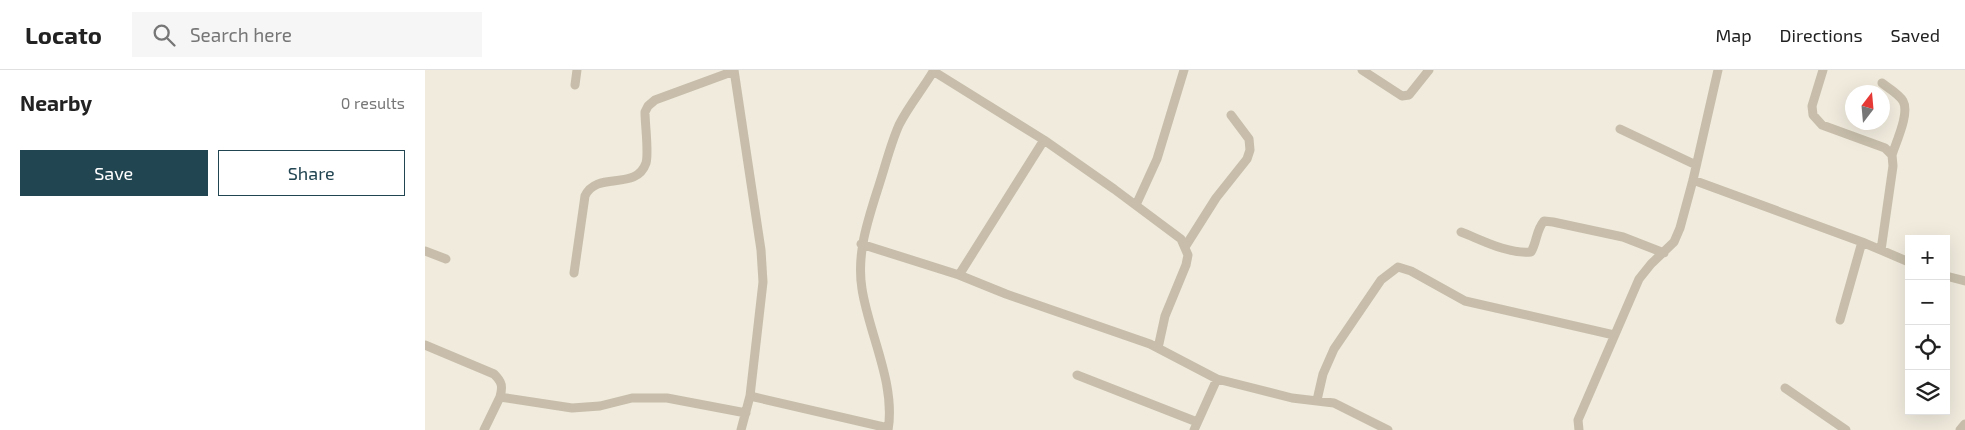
<!DOCTYPE html>
<html lang="en">
<head>
<meta charset="utf-8">
<style>
  :root { --surface:#fff; --page:#f6f6f6; --text:#222; --muted:#767676; --line:#e0e0e0; --accent:#224552 }
  body { margin:0; font-family:"Exo 2",sans-serif; background:var(--page); color:var(--text) }
  .controls { position:absolute; right:15px; bottom:15px; display:grid; overflow:hidden; border-radius:0px; box-shadow:0 5px 20px #0002 }
  .controls button { width:45px; height:45px; display:grid; place-items:center; padding:0; border:0; border-bottom:1px solid var(--line); background:var(--surface); color:var(--text); font:25px sans-serif }
  .compass { position:absolute; left:1420px; top:15px; width:45px; height:45px; border-radius:50%; background:var(--surface); box-shadow:0 5px 20px #0002; rotate:16deg }
  .list { margin:0; padding:0; list-style:none }
  h2 { display:flex; justify-content:space-between; align-items:center; height:65px; margin:0; padding:0 20px; font-size:21px }
  h2 small { font-size:16px; font-weight:400; color:var(--muted) }
  .actions { display:flex; gap:10px; padding:15px 20px }
  .actions a { flex:1; padding:11px 0; border:1px solid var(--accent); border-radius:0px; text-align:center; font-size:18px; color:var(--accent) }
  .actions .main { background:var(--accent); color:#fff }
  .icon { flex:none; width:28px; height:28px; fill:none; stroke:currentColor; stroke-width:2; stroke-linecap:round; stroke-linejoin:round }
  .map { position:relative; flex:none; width:1540px; height:360px; overflow:hidden }
  header { display:flex; align-items:center; gap:30px; box-sizing:border-box; height:70px; padding:0 25px; background:var(--surface); border-bottom:1px solid var(--line) }
  header strong { font-size:24px }
  nav { display:flex; gap:28px; margin-inline-start:auto; font-size:18px }
  .search { width:350px; height:45px; background:var(--page); display:flex; align-items:center; gap:12px; box-sizing:border-box; padding:0 18px; border-radius:0px; color:var(--muted); font-size:19px }
  main { display:flex }
  aside { flex:1; background:var(--surface) }
  .map>svg:first-child { display:block }
</style>
</head>
<body>
<header>
<strong>Locato</strong>
<div class="search"><svg class="icon" aria-label="search" viewBox="0 0 24 24"><circle cx="10" cy="10" r="6"/><path d="M15 15l6 6"/></svg>Search here</div>
<nav><a>Map</a><a>Directions</a><a>Saved</a></nav>
</header>
<main>
<aside>
<h2>Nearby<small>0 results</small></h2>
<ul class="list">
</ul>
<div class="actions"><a class="main">Save</a><a>Share</a></div>
</aside>
<div class="map">
<svg width="1540" height="360" viewBox="0 0 1540 360">
  <rect width="100%" height="100%" fill="#f0ebdd"/>
  <g fill="none" stroke-linecap="round" stroke-linejoin="round">
    <!-- street -->
    <path stroke="#c7bdaa" stroke-width="9" d="M 309,0 L 336,180 L 338,212 L 325,326 L 316,360
      M 937,0 L 977,26 L 984,25 L 1004,0
      M 1398,0 L 1387,36 L 1388,45 L 1397,55 L 1460,78 L 1467,85 L 1468,96 L 1456,180
      M 508,1 L 619,70 L 689,119 L 756,169 L 763,185 L 761,195 L 740,246 L 733,278
      M 1457,13 C 1463,18 1474,24 1478,31 C 1485,43 1471,72 1467,85
      M 150,15 L 152,0
      M 1195,59 L 1271,95
      M 1268,110 L 1437,172 L 1484,192
      M 711,135 L 732,89 L 759,0
      M 1036,162 C 1057,170 1082,184 1106,182 C 1112,172 1111,160 1119,151 L 1128,152 L 1198,167 L 1239,183
      M 436,174 L 534,205 L 581,224 L 725,274 L 792,309 L 867,328 L 909,333 L 963,360
      M 760,177 L 791,128 L 822,89 L 825,80 L 824,69 L 806,45
      M 0,181 L 21,189
      M 149,203 L 160,126 C 172,100 211,122 221,93 C 224,83 220,55 220,42 L 223,36 L 230,30 L 309,1
      M 534,205 L 619,70
      M 1521,206 L 1540,211
      M 1415,250 L 1437,172
      M 0,275 L 69,304 C 77,312 78,316 75,327
      M 652,305 L 772,352
      M 1360,318 L 1421,360
      M 325,326 L 463,358
      M 892,330 L 898,304 L 909,279 L 956,210 L 973,197 L 986,201 L 1040,231 L 1189,265
      M 59,360 L 75,327 L 147,338 L 175,336 L 207,328 L 242,328 L 321,343
      M 463,360 C 471,314 444,264 437,219 C 431,182 444,147 455,112 C 461,93 466,73 474,55 C 484,35 498,19 509,0
      M 769,360 L 792,309
      M 1154,360 L 1153,350 L 1214,209 L 1226,194 L 1249,172 L 1255,158 L 1268,110 L 1293,0
      M 1535,360 L 1540,354"/>
  </g>
</svg>
<div class="controls">
<button>+</button>
<button>−</button>
<button><svg class="icon" aria-label="locate" viewBox="0 0 24 24"><circle cx="12" cy="12" r="6"/><path d="M12 2v4M12 18v4M2 12h4M18 12h4"/></svg></button>
<button><svg class="icon" aria-label="layers" viewBox="0 0 24 24"><path d="M12 4l9 5-9 5-9-5zM3 14l9 5 9-5"/></svg></button>
</div>
<svg class="compass" viewBox="-18 -18 36 36"><path d="M0-13l5 13h-10z" fill="#e53935"/><path d="M0 13l5-13h-10z" fill="#767676"/></svg>
</div>
</main>
</body>
</html>
